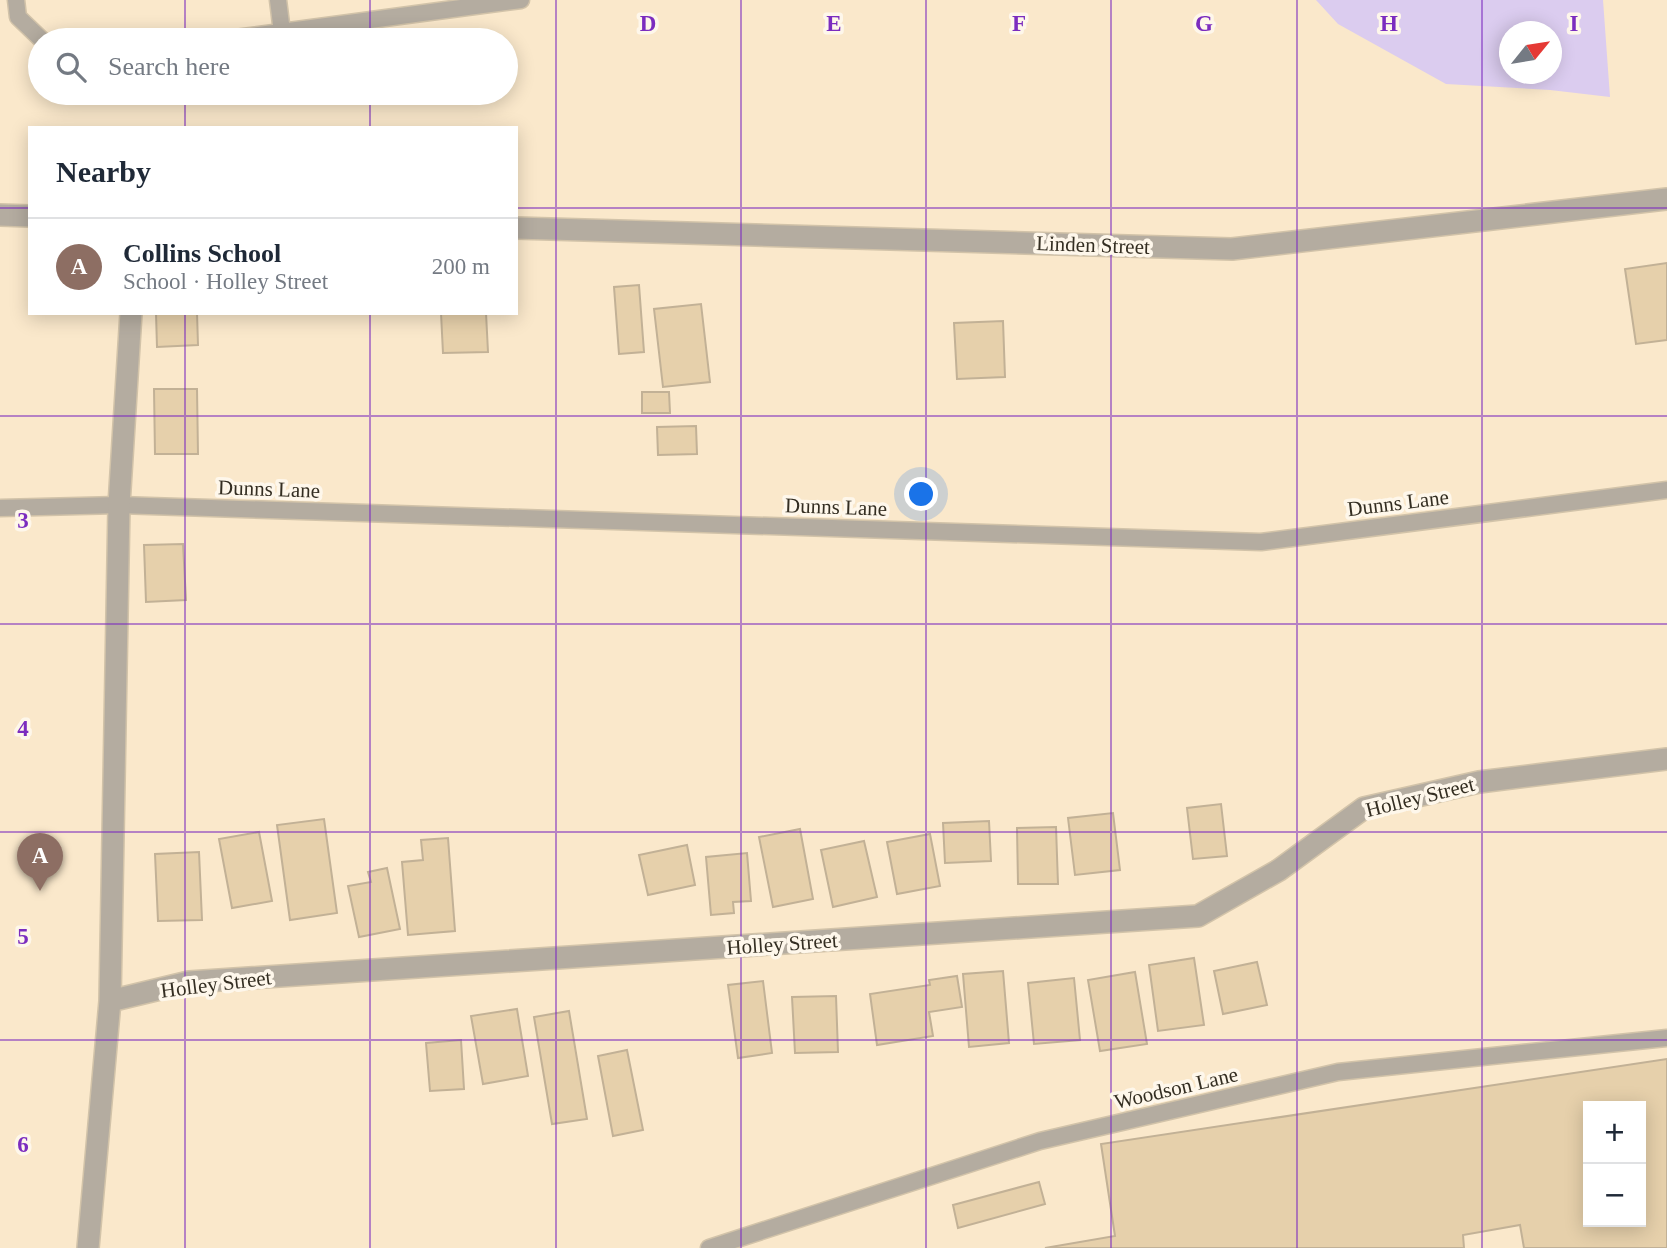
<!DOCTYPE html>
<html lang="en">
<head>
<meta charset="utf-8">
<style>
  :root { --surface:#fff; --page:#f2f2f3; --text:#1f2937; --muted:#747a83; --line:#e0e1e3; --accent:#111827 }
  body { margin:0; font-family:Georgia,serif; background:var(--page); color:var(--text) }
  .controls { position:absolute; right:21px; bottom:21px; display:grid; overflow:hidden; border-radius:0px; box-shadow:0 4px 18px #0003 }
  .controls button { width:63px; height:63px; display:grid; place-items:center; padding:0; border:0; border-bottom:2px solid var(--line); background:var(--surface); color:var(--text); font:35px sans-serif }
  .compass { position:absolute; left:1499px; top:21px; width:63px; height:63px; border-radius:50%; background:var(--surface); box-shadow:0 4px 18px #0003; rotate:60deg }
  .you { position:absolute; left:922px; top:495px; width:24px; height:24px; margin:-18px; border:5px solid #fff; border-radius:50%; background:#1a73e8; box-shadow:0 0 0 10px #1a73e833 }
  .badge { display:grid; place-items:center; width:46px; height:46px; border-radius:50%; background:var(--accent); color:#fff; font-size:23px; font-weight:700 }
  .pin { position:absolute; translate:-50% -58px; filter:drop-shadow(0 2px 4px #0008) }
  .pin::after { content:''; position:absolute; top:37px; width:24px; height:21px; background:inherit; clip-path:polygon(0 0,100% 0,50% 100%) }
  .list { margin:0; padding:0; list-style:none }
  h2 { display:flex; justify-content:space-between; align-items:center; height:91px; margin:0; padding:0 28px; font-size:30px }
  h2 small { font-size:23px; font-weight:400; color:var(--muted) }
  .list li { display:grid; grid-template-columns:46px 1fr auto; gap:21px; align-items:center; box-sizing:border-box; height:98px; padding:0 28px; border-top:2px solid var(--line) }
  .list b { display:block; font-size:26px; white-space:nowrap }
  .list p { margin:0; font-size:23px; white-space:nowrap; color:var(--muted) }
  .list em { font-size:23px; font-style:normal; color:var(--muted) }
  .icon { flex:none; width:38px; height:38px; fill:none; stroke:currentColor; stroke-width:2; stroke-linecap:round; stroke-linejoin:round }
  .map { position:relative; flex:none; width:1667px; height:1248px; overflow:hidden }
  .search { position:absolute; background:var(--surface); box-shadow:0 4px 18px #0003; left:28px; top:28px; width:490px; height:77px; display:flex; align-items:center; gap:18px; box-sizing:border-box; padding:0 24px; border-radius:38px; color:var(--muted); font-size:26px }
  .panel { position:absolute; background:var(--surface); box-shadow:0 4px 18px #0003; left:28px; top:126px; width:490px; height:189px; border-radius:0px }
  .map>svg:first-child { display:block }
</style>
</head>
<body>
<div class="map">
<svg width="1667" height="1248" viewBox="0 0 1667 1248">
  <rect width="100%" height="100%" fill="#fae8cb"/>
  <!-- green -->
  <path fill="#dbccef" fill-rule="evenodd" d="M 1316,0 L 1603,0 L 1610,97 L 1550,90 L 1446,84 L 1338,24 ZM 1510,32 L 1552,32 L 1552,74 L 1510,74 Z"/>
  <!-- building -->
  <path fill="#e6d0ab" stroke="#c2b196" stroke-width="2" fill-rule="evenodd" d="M 1667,263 L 1667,340 L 1636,344 L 1625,269 Z
    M 639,285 L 644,352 L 619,354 L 614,287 Z
    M 701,304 L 710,382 L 663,387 L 654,309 Z
    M 156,313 L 197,313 L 198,345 L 157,347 Z
    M 441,313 L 486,313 L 488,352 L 443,353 Z
    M 1003,321 L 1005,377 L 957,379 L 954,323 Z
    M 154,389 L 197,389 L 198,454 L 155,454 Z
    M 642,392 L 669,392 L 670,413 L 642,413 Z
    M 696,426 L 697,454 L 658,455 L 657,427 Z
    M 183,544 L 186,600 L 146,602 L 144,545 Z
    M 1221,804 L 1227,856 L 1193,859 L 1187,808 Z
    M 1113,813 L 1120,870 L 1075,875 L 1068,818 Z
    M 324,819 L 337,913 L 290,920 L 277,825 Z
    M 989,821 L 991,861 L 945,863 L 943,823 Z
    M 1056,827 L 1058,884 L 1018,884 L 1017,828 Z
    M 800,829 L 813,899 L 773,907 L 759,837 Z
    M 259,832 L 272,901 L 232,908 L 219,839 Z
    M 930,834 L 940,886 L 897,894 L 887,842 Z
    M 448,838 L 455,931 L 408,935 L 402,862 L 423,860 L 421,840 Z
    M 864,841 L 877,897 L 833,907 L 821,850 Z
    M 687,845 L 695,885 L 648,895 L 639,855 Z
    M 199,852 L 202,920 L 158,921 L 155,854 Z
    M 747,853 L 751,901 L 733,902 L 734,913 L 711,915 L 706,857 Z
    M 387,868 L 400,929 L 359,937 L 348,886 L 371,882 L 368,872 Z
    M 1194,958 L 1204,1025 L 1158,1031 L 1149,965 Z
    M 1257,962 L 1267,1005 L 1223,1014 L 1214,971 Z
    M 1003,971 L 1009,1043 L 969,1047 L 963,974 Z
    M 1135,972 L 1147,1044 L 1100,1051 L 1088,980 Z
    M 957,976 L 962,1007 L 929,1012 L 933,1036 L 877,1045 L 870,994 L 930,985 L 929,980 Z
    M 1074,978 L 1080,1040 L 1034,1044 L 1028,983 Z
    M 763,981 L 772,1053 L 738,1058 L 728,985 Z
    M 836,996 L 838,1052 L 795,1053 L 792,997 Z
    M 517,1009 L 528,1076 L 483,1084 L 471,1016 Z
    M 569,1011 L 587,1119 L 552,1124 L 534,1017 Z
    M 461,1040 L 464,1089 L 430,1091 L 426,1043 Z
    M 627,1050 L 643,1130 L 613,1136 L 598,1056 Z
    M 1667,1059 L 1667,1248 L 1524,1248 L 1520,1225 L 1463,1235 L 1464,1248 L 1045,1248 L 1115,1236 L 1101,1144 ZM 1588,1106 L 1641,1106 L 1641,1222 L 1588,1222 Z
    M 1039,1182 L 1045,1204 L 958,1228 L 953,1205 Z"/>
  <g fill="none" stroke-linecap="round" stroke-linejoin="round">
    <!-- lane casing -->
    <g stroke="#d2c3a9" stroke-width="19">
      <path id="lane" d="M 16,0 L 18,17 L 42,40
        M 278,0 L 282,32
        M 220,40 L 521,0
        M 0,508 L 119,505 L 1261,542 L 1667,490
        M 709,1248 L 1040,1141 L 1338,1072 L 1667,1038"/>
    </g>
    <!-- street casing -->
    <g stroke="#d2c3a9" stroke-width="24">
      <path id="street" d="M 0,215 L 30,216
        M 516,228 L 1232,249 L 1667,199
        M 110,1001 L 189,982 L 1198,916 L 1279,870 L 1364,808 L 1479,782 L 1667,759
        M 88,1248 L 110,1001 L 119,505 L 131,313"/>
    </g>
    <!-- lane -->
    <use href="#lane" stroke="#b4aca0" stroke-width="16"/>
    <!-- street -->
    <use href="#street" stroke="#b4aca0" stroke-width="21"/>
  </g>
  <!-- grid -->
  <path fill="none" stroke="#7b2cbf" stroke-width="2" stroke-opacity="0.55" d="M 185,0 L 185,40M 370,0 L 370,40M 556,0 L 556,1248M 741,0 L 741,1248M 926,0 L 926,1248M 1111,0 L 1111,1248M 1297,0 L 1297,1248M 1482,0 L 1482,1248M 185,93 L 185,128M 370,93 L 370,128M 0,208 L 30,208M 516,208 L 1667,208M 185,313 L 185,1248M 370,313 L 370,1248M 0,416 L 1667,416M 0,624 L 1667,624M 0,832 L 1667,832M 0,1040 L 1667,1040"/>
  <g text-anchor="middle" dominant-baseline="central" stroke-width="7" stroke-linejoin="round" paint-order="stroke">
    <!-- street labels -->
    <g font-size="21" fill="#342e22" stroke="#fef7eb">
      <text transform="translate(1093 245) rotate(2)">Linden Street</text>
      <text transform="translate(269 489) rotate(2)">Dunns Lane</text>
      <text transform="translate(1398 503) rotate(-7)">Dunns Lane</text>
      <text transform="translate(836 507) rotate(2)">Dunns Lane</text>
      <text transform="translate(1420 797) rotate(-14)">Holley Street</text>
      <text transform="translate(782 944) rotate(-4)">Holley Street</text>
      <text transform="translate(216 984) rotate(-7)">Holley Street</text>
      <text transform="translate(1176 1088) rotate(-13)">Woodson Lane</text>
    </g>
  </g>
  <g font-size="23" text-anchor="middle" font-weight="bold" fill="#7b2cbf" stroke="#fef7eb" stroke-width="7" stroke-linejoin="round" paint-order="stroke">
    <text x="648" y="31">D</text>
    <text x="834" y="31">E</text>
    <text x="1019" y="31">F</text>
    <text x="1204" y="31">G</text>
    <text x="1389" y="31">H</text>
    <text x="1574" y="31">I</text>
    <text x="23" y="528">3</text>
    <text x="23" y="736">4</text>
    <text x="23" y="944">5</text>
    <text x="23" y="1152">6</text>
  </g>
</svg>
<div class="controls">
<button>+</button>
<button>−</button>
</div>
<svg class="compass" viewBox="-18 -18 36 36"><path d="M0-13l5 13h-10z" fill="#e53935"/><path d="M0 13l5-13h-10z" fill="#747a83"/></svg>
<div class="you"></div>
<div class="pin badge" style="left:40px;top:891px;background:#8d6e63">A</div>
<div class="search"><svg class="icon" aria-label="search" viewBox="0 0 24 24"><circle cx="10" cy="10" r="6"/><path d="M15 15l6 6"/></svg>Search here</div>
<section class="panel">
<h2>Nearby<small></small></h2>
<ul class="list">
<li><span class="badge" style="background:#8d6e63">A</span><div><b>Collins School</b><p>School · Holley Street</p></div><em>200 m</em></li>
</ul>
</section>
</div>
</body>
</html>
